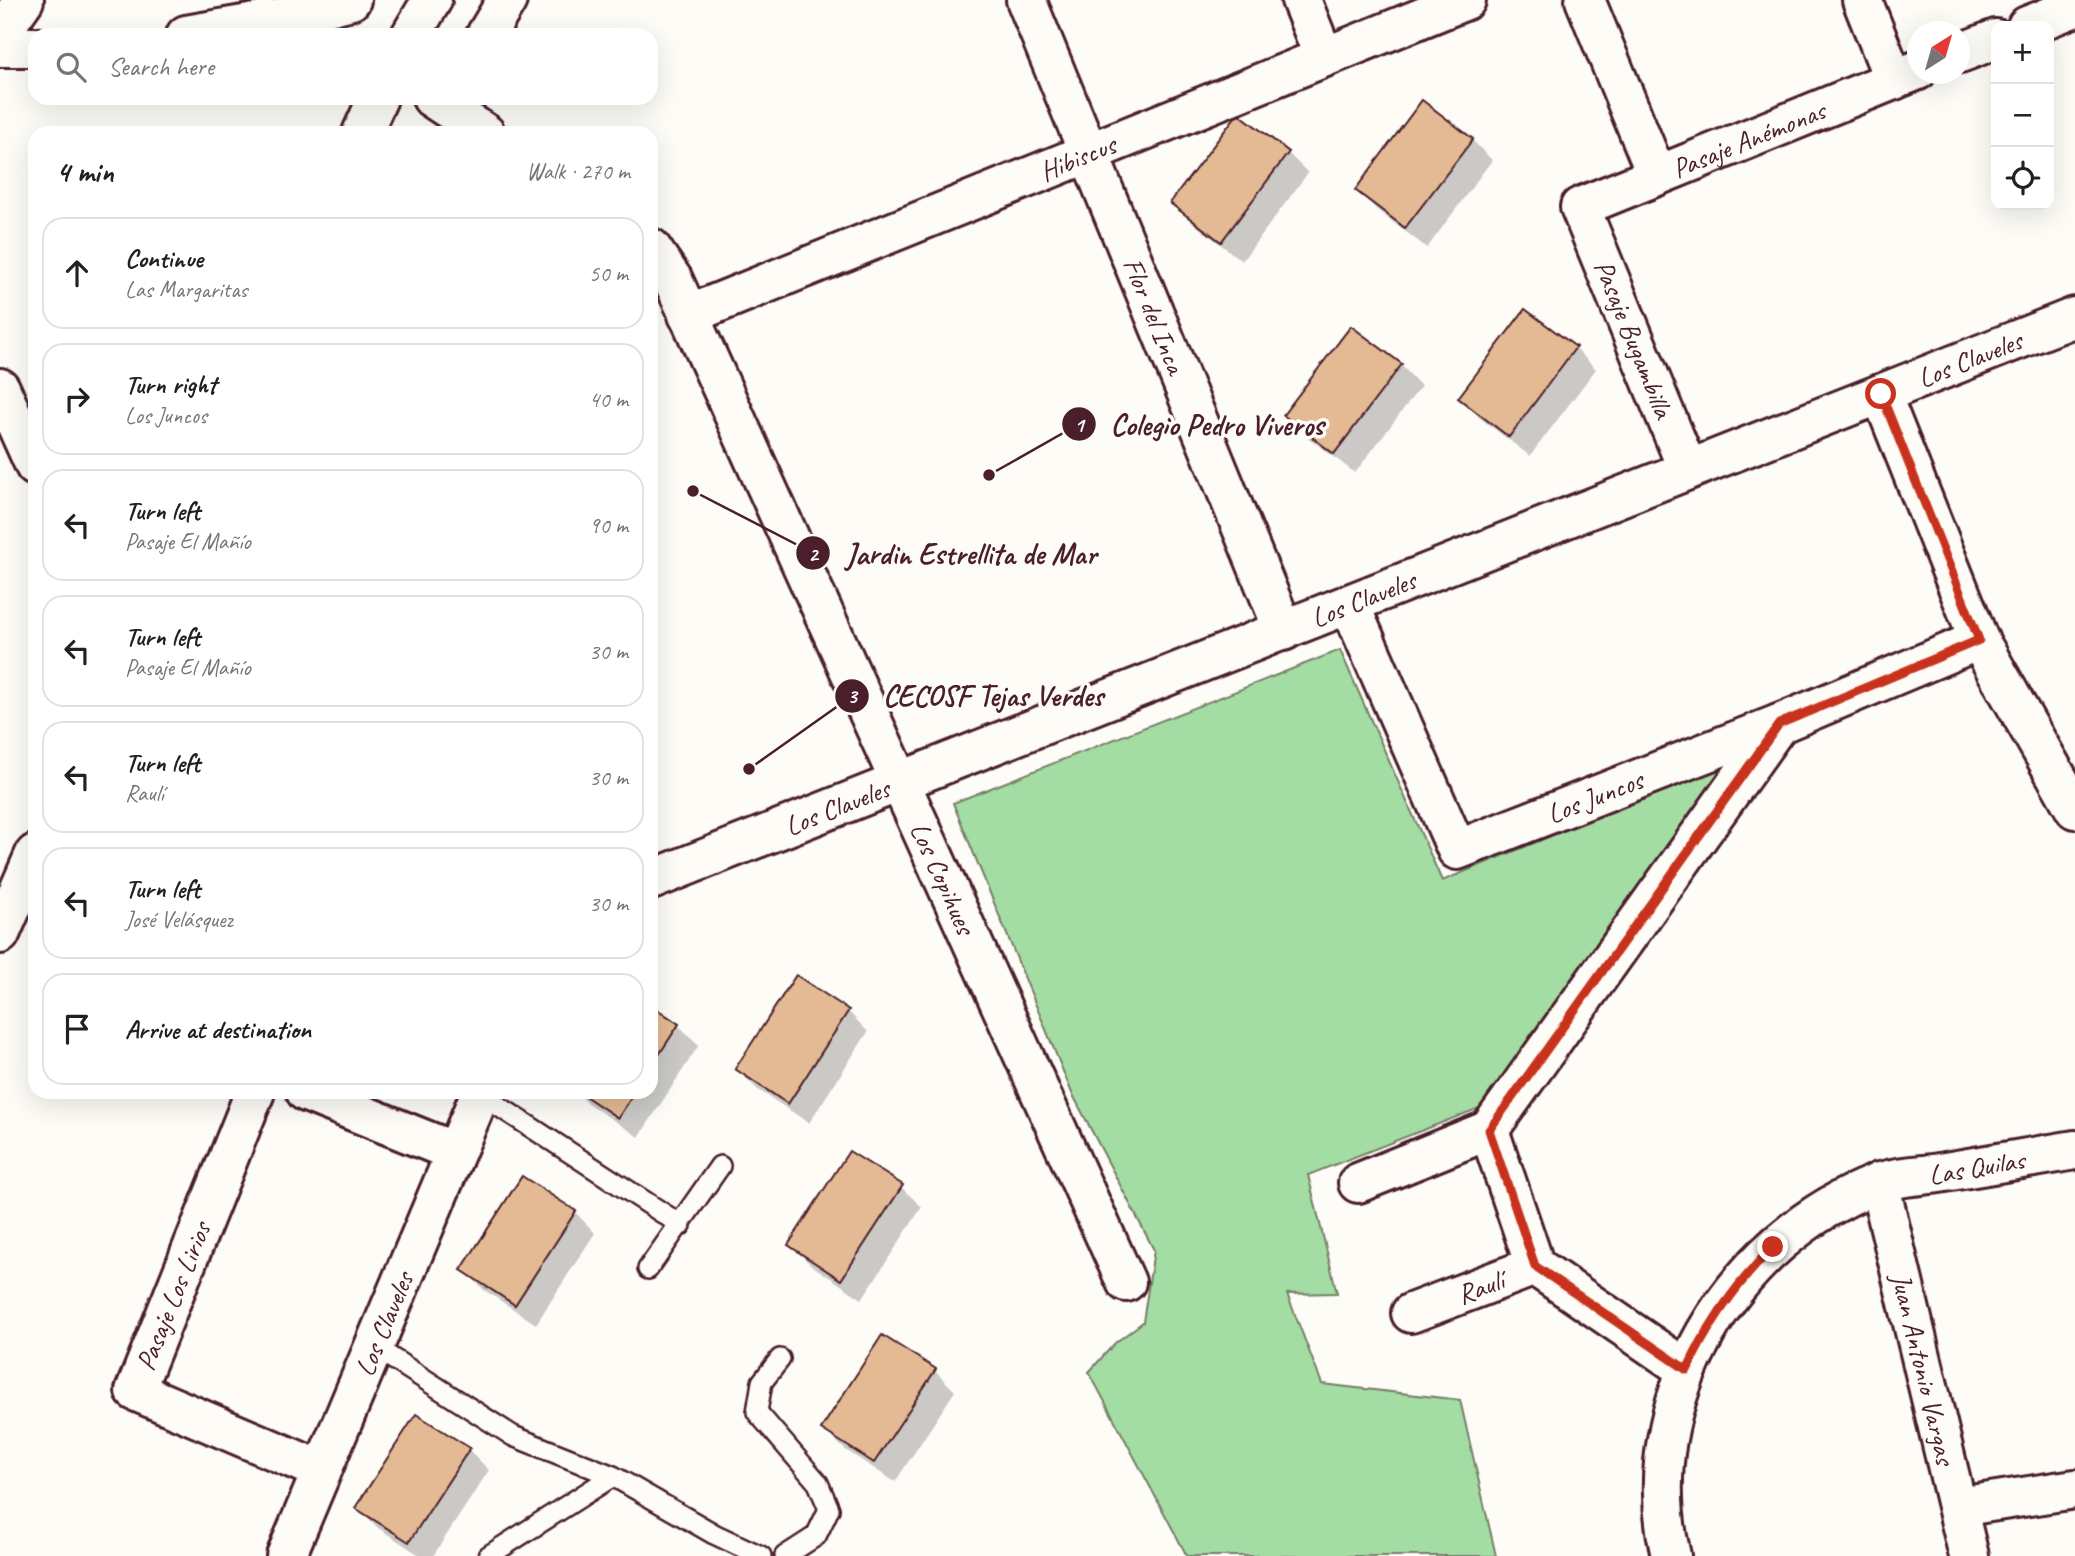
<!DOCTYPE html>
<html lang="en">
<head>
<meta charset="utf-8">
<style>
  :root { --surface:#fff; --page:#f6f6f6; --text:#202124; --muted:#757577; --line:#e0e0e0 }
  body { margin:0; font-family:Caveat,sans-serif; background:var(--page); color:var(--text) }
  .controls { position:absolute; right:21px; top:21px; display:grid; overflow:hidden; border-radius:14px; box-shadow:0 7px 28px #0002 }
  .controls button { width:63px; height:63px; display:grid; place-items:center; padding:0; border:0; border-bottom:2px solid var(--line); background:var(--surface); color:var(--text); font:35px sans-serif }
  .compass { position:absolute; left:1907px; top:21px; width:63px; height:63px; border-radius:50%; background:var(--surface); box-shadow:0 7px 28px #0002; rotate:37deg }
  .stop { position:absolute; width:21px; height:21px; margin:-16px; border:5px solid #c8321e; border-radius:50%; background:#fff }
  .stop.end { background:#c8321e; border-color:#fff; box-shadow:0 2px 7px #0008 }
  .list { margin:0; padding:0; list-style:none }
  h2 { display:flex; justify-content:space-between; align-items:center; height:91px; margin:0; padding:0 28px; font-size:30px }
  h2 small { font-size:23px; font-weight:400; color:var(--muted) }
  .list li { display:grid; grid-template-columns:46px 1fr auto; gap:21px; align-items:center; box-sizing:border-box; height:112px; margin:0 14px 14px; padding:0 14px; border:2px solid var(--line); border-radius:21px }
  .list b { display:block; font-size:26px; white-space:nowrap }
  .list p { margin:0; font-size:23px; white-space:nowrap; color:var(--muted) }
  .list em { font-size:23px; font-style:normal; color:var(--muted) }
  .icon { flex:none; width:38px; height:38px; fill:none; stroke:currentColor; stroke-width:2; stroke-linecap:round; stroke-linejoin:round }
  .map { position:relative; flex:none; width:2075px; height:1556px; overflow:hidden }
  .search { position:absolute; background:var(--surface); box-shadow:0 7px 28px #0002; left:28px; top:28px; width:630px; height:77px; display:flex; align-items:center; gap:18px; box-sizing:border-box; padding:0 24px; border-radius:21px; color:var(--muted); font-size:26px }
  .panel { position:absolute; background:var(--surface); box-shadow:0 7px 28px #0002; left:28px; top:126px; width:630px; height:973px; border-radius:21px }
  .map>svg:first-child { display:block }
</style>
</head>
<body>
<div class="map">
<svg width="2075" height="1556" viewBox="0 0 2075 1556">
  <rect width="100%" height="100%" fill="#fdfcf7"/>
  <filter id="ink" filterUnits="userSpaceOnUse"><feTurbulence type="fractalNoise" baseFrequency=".0143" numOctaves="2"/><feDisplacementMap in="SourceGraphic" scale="14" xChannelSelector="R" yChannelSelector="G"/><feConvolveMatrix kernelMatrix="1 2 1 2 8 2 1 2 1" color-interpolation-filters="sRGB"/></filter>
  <g filter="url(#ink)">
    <!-- green -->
    <path fill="#a3dda3" stroke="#767e67" stroke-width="2" d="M 1340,650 L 1442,881 L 1738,759 L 1482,1107 L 1308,1175 L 1337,1293 L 1287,1294 L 1322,1384 L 1460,1400 L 1496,1556 L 1187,1556 L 1089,1372 L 1115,1343 L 1143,1322 L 1154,1250 L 1072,1093 L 953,803 Z"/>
    <!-- shadow -->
    <path fill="#0003" d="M 1472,140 L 1492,160 L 1427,248 L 1377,210 L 1357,190 Z
      M 1288,153 L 1308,173 L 1242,261 L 1193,223 L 1173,203 Z
      M 1526,311 L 1575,348 L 1596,369 L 1530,456 L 1480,418 L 1460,398 Z
      M 1401,365 L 1421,386 L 1355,473 L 1306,436 L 1286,415 Z
      M 651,1007 L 678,1025 L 699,1045 L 639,1137 L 587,1103 L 577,1092 L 651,1092 Z
      M 848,1011 L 868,1032 L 809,1123 L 757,1089 L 737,1069 Z
      M 901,1187 L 922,1207 L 862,1299 L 811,1265 L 790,1244 Z
      M 575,1212 L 595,1233 L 536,1324 L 484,1290 L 464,1270 Z
      M 935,1371 L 955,1391 L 895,1482 L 844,1449 L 823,1428 Z
      M 469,1450 L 489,1470 L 433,1556 L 421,1556 L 378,1528 L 357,1507 Z"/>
    <!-- building -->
    <path fill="#e3ba93" stroke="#4a1f2b" stroke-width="2" d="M 1422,100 L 1473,139 L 1405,228 L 1355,190 Z
      M 1238,113 L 1289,152 L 1221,242 L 1170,203 Z
      M 1525,309 L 1576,347 L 1509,437 L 1458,398 Z
      M 1351,326 L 1402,364 L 1334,454 L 1283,415 Z
      M 796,975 L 849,1010 L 788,1104 L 735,1069 Z
      M 651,1005 L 679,1024 L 651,1067 Z
      M 579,1092 L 635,1092 L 618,1118 Z
      M 849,1151 L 903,1185 L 841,1280 L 788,1245 Z
      M 522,1176 L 576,1211 L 515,1305 L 461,1270 Z
      M 882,1335 L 936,1369 L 874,1463 L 821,1429 Z
      M 416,1414 L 470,1448 L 409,1542 L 355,1508 Z"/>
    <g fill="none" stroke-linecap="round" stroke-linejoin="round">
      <!-- lane casing -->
      <g stroke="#4a1f2b" stroke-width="24">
        <path id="lane" d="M 480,1094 L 681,1225
          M 648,1269 L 720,1166
          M 373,1346 L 513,1436 L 613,1476 L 714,1534 L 761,1556
          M 780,1359 L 762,1382 L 757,1412 L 818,1483 L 829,1509 L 816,1536 L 785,1556
          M 488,1556 L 613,1476"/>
      </g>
      <!-- street casing -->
      <g stroke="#4a1f2b" stroke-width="44">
        <g id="street">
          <path id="s1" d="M 1026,0 L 1284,631"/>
          <path d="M 1301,0 L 1324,57"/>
          <path d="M 1585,0 L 1657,176"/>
          <path d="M 1862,0 L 1894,80"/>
          <path d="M 2027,26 L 2075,7"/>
          <path d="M 0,34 L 24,0"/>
          <path d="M 186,35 L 278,19 L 351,0"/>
          <path d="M 486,35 L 507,0"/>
          <path d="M 0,47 L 35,47"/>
          <path d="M 1960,53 L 1996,39"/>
          <path d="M 432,98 L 485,133"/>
          <path id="s2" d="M 651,248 L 673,280 L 1126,1282"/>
          <path id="s3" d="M 688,315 L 1466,0"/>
          <path d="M 0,388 L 35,466"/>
          <path d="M 1881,394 L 1979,640 L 2075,809"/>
          <path id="s4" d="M 1688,470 L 1580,207 L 1918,70"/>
          <path id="s5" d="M 1350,605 L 1457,850 L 1779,724 L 1979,640"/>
          <path id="s6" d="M 651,880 L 2075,317"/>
          <path d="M 255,1092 L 135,1391 L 320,1470"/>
          <path d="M 306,1092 L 455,1152"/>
          <path id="s7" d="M 1879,1182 L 1969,1556"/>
          <path d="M 1358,1183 L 1489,1130"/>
          <path d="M 1535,1266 L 1489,1130 L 1779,724"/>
          <path d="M 1535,1266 L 1687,1370"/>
          <path id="s8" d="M 1411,1313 L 1535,1266"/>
          <path d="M 1958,1507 L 2075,1489"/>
          <path id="s9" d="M 286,1556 L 481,1092"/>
          <path id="s10" d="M 1671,1556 C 1633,1402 1732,1240 1876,1184 C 1895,1176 1919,1176 1939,1173 C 1984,1165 2030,1158 2075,1150"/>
        </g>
      </g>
      <!-- secondary casing -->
      <g stroke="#4a1f2b" stroke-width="44">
        <path id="secondary" d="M 411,35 L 432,0
          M 362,133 L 378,98
          M 0,934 L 35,854"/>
      </g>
      <!-- lane -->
      <use href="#lane" stroke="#fdfcf7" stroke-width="19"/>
      <!-- street -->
      <use href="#street" stroke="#fdfcf7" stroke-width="38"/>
      <!-- secondary -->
      <use href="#secondary" stroke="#fdfcf7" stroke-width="38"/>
    </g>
  </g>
  <g fill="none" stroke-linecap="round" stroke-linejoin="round" filter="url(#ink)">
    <!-- route -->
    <path stroke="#c8321e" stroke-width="9" d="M 1773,1247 C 1736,1284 1709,1322 1687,1370 L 1535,1266 L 1489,1130 L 1779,724 L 1979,640 L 1881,394"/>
  </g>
  <g text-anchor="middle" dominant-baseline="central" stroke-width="7" stroke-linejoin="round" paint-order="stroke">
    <!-- street labels -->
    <g font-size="28" fill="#4a1f2b" stroke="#fdfcf7">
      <text stroke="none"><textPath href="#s4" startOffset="466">Pasaje Anémonas</textPath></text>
      <text stroke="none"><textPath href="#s3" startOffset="420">Hibiscus</textPath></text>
      <text stroke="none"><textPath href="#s1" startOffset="341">Flor del Inca</textPath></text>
      <text transform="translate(1634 339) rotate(68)">Pasaje Bugambilla</text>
      <text stroke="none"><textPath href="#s6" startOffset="1418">Los Claveles</textPath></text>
      <text stroke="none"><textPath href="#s6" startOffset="766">Los Claveles</textPath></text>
      <text stroke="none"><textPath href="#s5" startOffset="415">Los Juncos</textPath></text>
      <text stroke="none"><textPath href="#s6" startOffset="200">Los Claveles</textPath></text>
      <text stroke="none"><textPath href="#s2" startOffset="695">Los Copihues</textPath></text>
      <text stroke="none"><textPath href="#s10" startOffset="564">Las Quilas</textPath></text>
      <text stroke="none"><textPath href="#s8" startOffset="74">Raulí</textPath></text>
      <text transform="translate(173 1296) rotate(-68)">Pasaje Los Lirios</text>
      <text stroke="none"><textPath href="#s9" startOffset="252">Los Claveles</textPath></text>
      <text stroke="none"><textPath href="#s7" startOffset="192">Juan Antonio Vargas</textPath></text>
    </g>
  </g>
  <!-- callouts -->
  <path fill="none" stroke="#4a1f2b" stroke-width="2.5" d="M989 475L1079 424M693 491L813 553M749 769L852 696"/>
  <g fill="#4a1f2b" stroke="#fdfcf7" stroke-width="2.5">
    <circle cx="989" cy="475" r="7"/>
    <circle cx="693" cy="491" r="7"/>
    <circle cx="749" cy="769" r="7"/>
    <circle cx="1079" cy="424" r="18"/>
    <circle cx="813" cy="553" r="18"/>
    <circle cx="852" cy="696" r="18"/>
  </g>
  <g font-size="21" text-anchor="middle" font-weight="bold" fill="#fff">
    <text x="1079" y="432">1</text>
    <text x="813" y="561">2</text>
    <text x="852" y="703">3</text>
  </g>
  <g font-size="30" text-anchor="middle" font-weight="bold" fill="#4a1f2b" stroke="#fdfcf7" stroke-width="7" stroke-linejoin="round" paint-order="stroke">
    <text x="1217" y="435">Colegio Pedro Viveros</text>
    <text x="971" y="564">Jardin Estrellita de Mar</text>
    <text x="993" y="706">CECOSF Tejas Verdes</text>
  </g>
</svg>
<div class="controls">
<button>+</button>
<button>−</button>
<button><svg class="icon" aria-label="locate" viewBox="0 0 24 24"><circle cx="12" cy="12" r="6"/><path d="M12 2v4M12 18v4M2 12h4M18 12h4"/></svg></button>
</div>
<svg class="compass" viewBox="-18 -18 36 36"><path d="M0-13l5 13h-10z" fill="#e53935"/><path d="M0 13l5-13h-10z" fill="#757577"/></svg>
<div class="stop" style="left:1881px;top:394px"></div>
<div class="stop end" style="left:1773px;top:1247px"></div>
<div class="search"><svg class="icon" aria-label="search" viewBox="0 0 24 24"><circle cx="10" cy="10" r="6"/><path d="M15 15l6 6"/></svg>Search here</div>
<section class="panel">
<h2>4 min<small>Walk · 270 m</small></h2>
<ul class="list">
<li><svg class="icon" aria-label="ahead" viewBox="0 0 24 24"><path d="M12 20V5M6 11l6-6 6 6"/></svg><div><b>Continue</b><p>Las Margaritas</p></div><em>50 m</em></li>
<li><svg class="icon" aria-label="right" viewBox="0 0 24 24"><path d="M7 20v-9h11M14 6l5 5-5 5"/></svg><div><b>Turn right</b><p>Los Juncos</p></div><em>40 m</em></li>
<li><svg class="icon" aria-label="left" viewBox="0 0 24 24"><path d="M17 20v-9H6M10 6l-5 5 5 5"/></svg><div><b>Turn left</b><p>Pasaje El Mañío</p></div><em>90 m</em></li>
<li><svg class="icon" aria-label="left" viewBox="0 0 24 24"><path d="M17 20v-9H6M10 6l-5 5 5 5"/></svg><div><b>Turn left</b><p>Pasaje El Mañío</p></div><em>30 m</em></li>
<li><svg class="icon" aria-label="left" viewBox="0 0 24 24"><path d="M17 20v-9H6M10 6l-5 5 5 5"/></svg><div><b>Turn left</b><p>Raulí</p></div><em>30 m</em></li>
<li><svg class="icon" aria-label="left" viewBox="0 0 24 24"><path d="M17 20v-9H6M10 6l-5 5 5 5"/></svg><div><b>Turn left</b><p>José Velásquez</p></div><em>30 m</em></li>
<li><svg class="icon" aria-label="arrive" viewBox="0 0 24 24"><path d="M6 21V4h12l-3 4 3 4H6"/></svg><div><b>Arrive at destination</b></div></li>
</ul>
</section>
</div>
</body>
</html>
